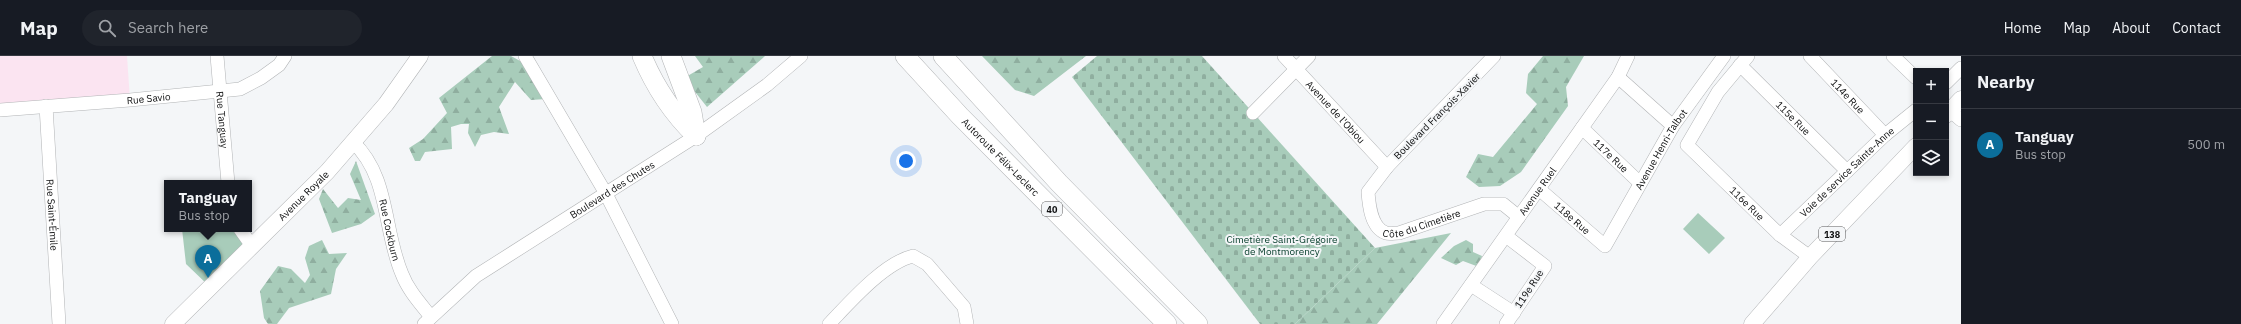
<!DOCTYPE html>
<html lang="en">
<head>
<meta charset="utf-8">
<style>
  :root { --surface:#171b24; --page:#20242c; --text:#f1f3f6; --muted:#9ea1a6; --line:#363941; --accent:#0b6e9b }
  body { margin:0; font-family:"IBM Plex Sans",sans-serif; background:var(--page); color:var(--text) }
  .controls { position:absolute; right:12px; top:12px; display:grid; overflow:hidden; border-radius:0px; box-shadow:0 2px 6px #0003 }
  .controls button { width:36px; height:36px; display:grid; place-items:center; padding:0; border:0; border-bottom:1px solid var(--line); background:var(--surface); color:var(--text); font:20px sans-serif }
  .you { position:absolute; left:906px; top:105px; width:14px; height:14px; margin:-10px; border:3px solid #fff; border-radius:50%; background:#1a73e8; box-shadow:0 0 0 6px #1a73e833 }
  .badge { display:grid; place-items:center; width:26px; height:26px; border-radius:50%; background:var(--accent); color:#fff; font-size:13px; font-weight:700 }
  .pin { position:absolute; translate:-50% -33px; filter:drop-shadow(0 1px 2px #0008) }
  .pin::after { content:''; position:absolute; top:21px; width:14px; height:12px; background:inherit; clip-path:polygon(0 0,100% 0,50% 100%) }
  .popup { position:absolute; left:164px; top:124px; width:88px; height:52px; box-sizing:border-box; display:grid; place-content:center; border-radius:0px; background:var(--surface); filter:drop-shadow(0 1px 3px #0005); font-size:13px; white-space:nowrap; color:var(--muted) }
  .popup b { font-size:15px; color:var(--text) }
  .popup::after { content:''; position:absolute; left:50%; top:100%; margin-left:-8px; border:8px solid transparent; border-top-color:var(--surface) }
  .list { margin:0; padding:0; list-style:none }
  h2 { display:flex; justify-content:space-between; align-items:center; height:52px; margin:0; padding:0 16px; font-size:17px }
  h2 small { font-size:13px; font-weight:400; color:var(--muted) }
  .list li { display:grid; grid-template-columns:26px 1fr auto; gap:12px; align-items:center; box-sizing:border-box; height:72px; padding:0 16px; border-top:1px solid var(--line) }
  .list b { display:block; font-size:15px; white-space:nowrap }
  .list p { margin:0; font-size:13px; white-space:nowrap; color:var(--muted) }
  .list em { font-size:13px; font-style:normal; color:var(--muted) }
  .icon { flex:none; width:22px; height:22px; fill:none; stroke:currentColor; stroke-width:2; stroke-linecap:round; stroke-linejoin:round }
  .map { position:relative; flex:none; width:1961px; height:268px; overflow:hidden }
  header { display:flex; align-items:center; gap:24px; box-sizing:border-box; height:56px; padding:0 20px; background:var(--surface); border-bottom:1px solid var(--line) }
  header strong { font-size:19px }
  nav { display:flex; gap:22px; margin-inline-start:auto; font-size:14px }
  .search { width:280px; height:36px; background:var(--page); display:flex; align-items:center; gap:10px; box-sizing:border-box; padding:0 14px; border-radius:22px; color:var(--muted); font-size:15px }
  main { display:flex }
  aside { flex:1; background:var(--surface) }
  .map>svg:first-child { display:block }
</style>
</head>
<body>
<header>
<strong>Map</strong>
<div class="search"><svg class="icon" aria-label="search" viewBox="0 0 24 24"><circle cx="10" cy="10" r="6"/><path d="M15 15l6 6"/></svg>Search here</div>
<nav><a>Home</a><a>Map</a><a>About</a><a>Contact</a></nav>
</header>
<main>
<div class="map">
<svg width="1961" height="268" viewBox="0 0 1961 268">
  <defs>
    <pattern id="forest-firs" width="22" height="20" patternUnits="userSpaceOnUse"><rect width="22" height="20" fill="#a8ccba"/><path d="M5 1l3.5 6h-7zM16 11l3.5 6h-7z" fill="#8fae9f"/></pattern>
    <pattern id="cemetery-stones" width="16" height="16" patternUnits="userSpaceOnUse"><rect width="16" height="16" fill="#a8ccba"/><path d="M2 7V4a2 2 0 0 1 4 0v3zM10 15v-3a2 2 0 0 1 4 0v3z" fill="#8fae9f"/></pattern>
  </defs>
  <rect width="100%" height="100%" fill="#f4f6f8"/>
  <!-- education -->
  <path fill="#fbe4f1" d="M 0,0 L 127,0 L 130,44 L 0,54 Z"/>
  <!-- forest -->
  <path fill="url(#forest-firs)" d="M 492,0 L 511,0 L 522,6 L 546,43 L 531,44 L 515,26 L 499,51 L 509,78 L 494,76 L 481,79 L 475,91 L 468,77 L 469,68 L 461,68 L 451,71 L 452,93 L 425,96 L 420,105 L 415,105 L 409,92 L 423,83 L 447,57 L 439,42 Z
    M 695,0 L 765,0 L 707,51 L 684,22 L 703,11 Z
    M 982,0 L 1086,0 L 1034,40 L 1015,34 Z
    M 1543,0 L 1584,0 L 1566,31 L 1568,50 L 1521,116 L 1500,130 L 1479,131 L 1466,121 L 1478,98 L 1493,101 L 1537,48 L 1526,37 L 1528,18 Z
    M 356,105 L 375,158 L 361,168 L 332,177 L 319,143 L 323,133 L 338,152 L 348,142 L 361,144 L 350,118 Z
    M 1451,177 L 1377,268 L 1295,268 L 1375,192 Z
    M 322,184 L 329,198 L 347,197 L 336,213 L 331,238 L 289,252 L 277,268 L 268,268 L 264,262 L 260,235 L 278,210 L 291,213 L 305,227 L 310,219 L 305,202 L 309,190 Z
    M 1466,184 L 1473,188 L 1473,196 L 1482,200 L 1479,211 L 1463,205 L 1456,209 L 1441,202 L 1454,190 Z"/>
  <!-- cemetery -->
  <path fill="url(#cemetery-stones)" d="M 1097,0 L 1202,0 L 1375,192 L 1295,268 L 1260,268 L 1072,21 Z"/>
  <!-- park -->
  <path fill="#a8ccba" d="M 1698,157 L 1725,182 L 1709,198 L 1683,173 Z
    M 182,173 L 240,173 L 252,190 L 210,231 L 186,208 Z"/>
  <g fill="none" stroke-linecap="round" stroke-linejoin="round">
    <!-- minor casing -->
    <g stroke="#b2b4b6" stroke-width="14">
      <g id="minor">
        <path id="s1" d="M 217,0 L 228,127"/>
        <path d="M 525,0 L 605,136 L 672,268"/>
        <path id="s2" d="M 1284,0 L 1387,111"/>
        <path id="s3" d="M 1494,0 L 1387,111 L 1368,136 C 1369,149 1371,172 1386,177 C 1389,178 1395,177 1399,177 L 1484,148 L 1503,148 L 1519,161"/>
        <path id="s4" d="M 1748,0 L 1718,36 L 1687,89 L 1780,179 L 1810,201"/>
        <path id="s5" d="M 1810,0 L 1885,79"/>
        <path d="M 1893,0 L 1916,22"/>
        <path id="s6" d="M 1740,9 L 1847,115"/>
        <path d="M 1618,21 L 1673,70"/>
        <path d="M 1946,27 L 1961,12"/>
        <path id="s7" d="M 46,50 L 59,268"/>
        <path d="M 1946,51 L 1961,64"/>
        <path id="s8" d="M 0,54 L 130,44 L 240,33 L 261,22 L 279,9 L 285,0"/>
        <path d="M 1253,57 L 1309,0"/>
        <path id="s9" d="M 1582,72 L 1640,127"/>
        <path id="s10" d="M 353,86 C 390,121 383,174 402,218 C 408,234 420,247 431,261"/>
        <path id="s11" d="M 1539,133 L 1605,190 L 1673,70 L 1724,0"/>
        <path d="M 240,173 L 252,190"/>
        <path id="s12" d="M 1780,179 L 1885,79 L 1916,54"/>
        <path d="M 1506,180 L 1545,210 L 1506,268"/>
        <path d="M 1471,229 L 1514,257"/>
        <path id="s13" d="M 424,268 L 476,220 L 696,80 L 767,29 L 801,0"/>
        <path d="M 829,268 C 850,246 884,207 913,200 L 927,208 L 964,251 L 967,268"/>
        <path id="s14" d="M 1443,268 L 1618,21 L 1628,0"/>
      </g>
    </g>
    <!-- major casing -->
    <g stroke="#b2b4b6" stroke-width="17">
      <g id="major">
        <path d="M 1946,59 L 1961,43"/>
        <path id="s15" d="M 173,268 L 327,116 L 386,48 L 420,0"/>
        <path d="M 1752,268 L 1810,201 L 1916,90"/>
      </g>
    </g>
    <!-- highway casing -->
    <g stroke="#b2b4b6" stroke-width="20">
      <g id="highway">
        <path d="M 642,0 C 655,31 672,57 696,80"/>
        <path d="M 671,0 L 692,56 L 696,80"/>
        <path id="s16" d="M 905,0 L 960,60 L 1167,268"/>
        <path d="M 943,0 L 1059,127 L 1198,268"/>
      </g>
    </g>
    <!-- minor -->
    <use href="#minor" stroke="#fff" stroke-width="13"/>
    <!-- major -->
    <use href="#major" stroke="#fff" stroke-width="16"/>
    <!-- highway -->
    <use href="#highway" stroke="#fff" stroke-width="19"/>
  </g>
  <g text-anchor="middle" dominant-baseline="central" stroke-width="4" stroke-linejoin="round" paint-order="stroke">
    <!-- shield labels -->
    <g fill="#f4f6f8" stroke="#545556" stroke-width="1">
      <rect x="1042" y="146" width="20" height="14" rx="3"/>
      <rect x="1819" y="171" width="26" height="14" rx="3"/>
    </g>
    <g font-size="9" font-weight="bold" fill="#0f1011">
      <text x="1052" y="153">40</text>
      <text x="1832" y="178">138</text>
    </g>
    <!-- street labels -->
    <g font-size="10" fill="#0f1011" stroke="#f4f6f8">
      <text stroke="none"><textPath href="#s5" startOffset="55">114e Rue</textPath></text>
      <text stroke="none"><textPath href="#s8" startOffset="149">Rue Savio</textPath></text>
      <text stroke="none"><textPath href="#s2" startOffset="76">Avenue de l'Obiou</textPath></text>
      <text transform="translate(1437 60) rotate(-45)">Boulevard François-Xavier</text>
      <text stroke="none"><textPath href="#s6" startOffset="75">115e Rue</textPath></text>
      <text stroke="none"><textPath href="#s1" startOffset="64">Rue Tanguay</textPath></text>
      <text stroke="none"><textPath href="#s11" startOffset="199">Avenue Henri-Talbot</textPath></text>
      <text stroke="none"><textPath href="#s9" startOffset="40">117e Rue</textPath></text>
      <text stroke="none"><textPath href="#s16" startOffset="139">Autoroute Félix-Leclerc</textPath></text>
      <text stroke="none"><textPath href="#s12" startOffset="92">Voie de service Sainte-Anne</textPath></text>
      <text stroke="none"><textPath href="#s13" startOffset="232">Boulevard des Chutes</textPath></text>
      <text stroke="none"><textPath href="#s14" startOffset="163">Avenue Ruel</textPath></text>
      <text stroke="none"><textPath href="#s15" startOffset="183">Avenue Royale</textPath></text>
      <text stroke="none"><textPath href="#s4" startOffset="192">116e Rue</textPath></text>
      <text stroke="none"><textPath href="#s7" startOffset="109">Rue Saint-Émile</textPath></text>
      <text stroke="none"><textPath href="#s11" startOffset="44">118e Rue</textPath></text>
      <text stroke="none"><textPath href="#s3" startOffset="270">Côte du Cimetière</textPath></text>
      <text stroke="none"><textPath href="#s10" startOffset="97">Rue Cockburn</textPath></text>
      <text transform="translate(1529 233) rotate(-57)">119e Rue</text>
    </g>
    <!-- park labels -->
    <g font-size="10" fill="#003a27" stroke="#f4f6f8">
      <text x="1282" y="183">Cimetière Saint-Grégoire<tspan x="1282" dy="12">de Montmorency</tspan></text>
    </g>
  </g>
</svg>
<div class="controls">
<button>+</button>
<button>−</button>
<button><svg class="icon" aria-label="layers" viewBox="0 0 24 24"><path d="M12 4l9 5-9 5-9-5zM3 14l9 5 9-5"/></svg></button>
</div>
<div class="you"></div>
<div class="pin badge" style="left:208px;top:222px">A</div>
<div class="popup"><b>Tanguay</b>Bus stop</div>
</div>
<aside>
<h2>Nearby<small></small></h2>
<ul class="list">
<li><span class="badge">A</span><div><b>Tanguay</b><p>Bus stop</p></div><em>500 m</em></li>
</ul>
</aside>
</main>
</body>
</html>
